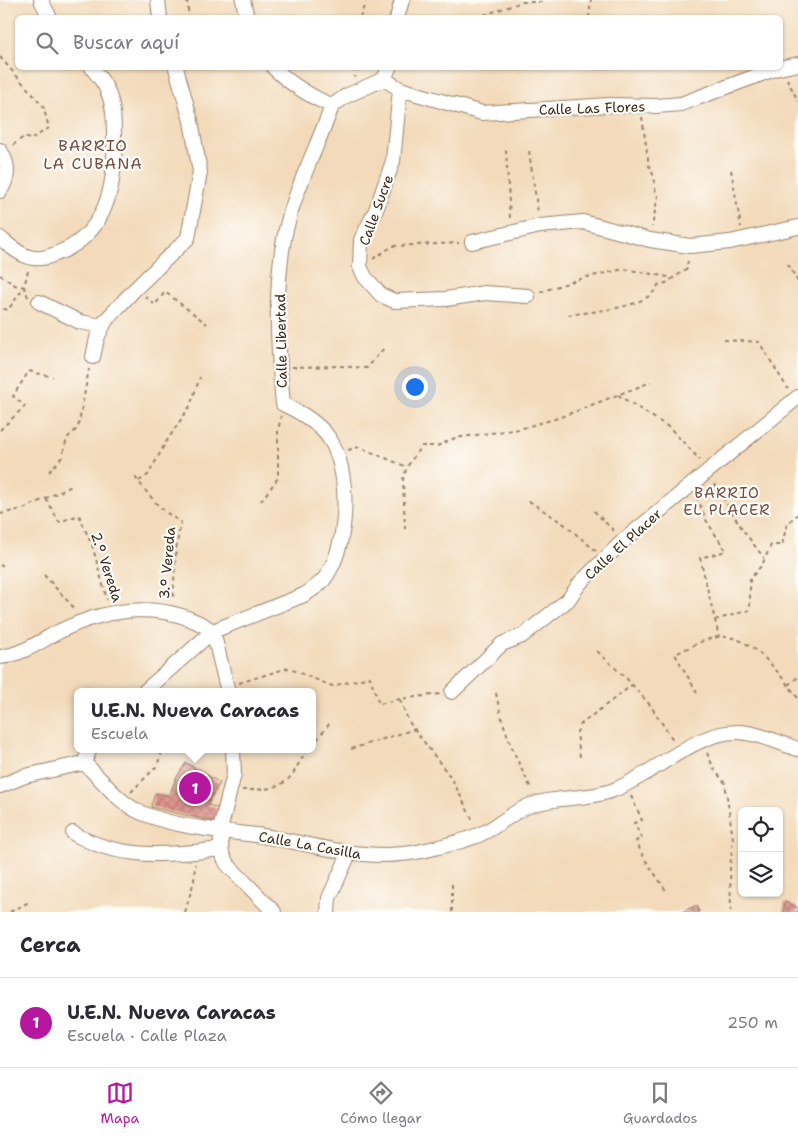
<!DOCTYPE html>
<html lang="es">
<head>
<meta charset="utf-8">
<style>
  :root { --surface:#fff; --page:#f7f7f7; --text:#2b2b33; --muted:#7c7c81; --line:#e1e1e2; --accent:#b5179e }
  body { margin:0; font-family:"Shantell Sans",sans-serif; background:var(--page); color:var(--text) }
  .controls { position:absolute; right:15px; bottom:15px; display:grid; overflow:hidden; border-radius:8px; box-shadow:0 1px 4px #0004 }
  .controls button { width:45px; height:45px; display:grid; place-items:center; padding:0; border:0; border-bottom:1px solid var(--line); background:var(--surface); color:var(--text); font:25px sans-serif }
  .you { position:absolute; left:414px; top:386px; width:18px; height:18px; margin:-12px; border:4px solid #fff; border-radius:50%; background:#1a73e8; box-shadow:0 0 0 8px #1a73e833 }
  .badge { display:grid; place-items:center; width:32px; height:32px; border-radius:50%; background:var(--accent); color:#fff; font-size:16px; font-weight:700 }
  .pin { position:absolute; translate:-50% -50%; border:2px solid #fff; box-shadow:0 1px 5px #0006 }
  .popup { position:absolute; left:74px; top:688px; width:242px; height:65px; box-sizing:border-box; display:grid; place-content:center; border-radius:8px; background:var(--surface); filter:drop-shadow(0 1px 4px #0005); font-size:16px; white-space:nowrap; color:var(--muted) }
  .popup b { font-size:19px; color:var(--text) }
  .popup::after { content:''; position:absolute; left:50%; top:100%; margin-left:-10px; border:10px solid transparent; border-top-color:var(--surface) }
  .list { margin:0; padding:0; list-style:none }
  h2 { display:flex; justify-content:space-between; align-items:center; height:65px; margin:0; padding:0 20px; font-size:21px }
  h2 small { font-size:16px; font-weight:400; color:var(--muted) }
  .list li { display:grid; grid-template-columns:32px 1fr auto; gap:15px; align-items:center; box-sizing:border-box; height:90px; padding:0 20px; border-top:1px solid var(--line) }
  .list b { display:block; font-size:19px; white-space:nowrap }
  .list p { margin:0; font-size:16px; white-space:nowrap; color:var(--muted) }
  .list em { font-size:16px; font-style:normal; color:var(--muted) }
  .icon { flex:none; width:28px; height:28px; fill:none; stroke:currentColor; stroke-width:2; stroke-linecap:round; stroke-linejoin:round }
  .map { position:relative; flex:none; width:798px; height:912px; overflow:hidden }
  .search { position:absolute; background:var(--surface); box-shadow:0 1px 4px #0004; left:15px; right:15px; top:15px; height:55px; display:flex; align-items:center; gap:12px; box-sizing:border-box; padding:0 18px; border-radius:8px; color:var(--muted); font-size:19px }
  .sheet { height:155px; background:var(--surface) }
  nav { display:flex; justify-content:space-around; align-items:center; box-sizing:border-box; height:70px; border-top:1px solid var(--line); background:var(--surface); font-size:14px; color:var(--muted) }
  nav a { display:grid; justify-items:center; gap:2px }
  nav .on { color:var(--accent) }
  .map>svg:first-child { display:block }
</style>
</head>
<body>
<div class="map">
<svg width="798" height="912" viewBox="0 0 798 912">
  <defs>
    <pattern id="building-cross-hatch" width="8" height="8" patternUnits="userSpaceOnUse" patternTransform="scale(1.25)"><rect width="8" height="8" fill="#dd8f87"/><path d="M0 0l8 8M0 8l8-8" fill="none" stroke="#b4756e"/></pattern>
  </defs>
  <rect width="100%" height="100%" fill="#fdfcf7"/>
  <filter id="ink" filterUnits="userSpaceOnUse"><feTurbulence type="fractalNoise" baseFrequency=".02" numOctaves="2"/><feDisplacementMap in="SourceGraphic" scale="10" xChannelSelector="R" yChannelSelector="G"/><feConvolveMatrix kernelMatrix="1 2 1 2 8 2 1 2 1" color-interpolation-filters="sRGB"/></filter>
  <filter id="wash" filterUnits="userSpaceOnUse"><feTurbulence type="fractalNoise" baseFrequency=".0096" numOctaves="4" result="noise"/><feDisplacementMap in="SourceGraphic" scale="20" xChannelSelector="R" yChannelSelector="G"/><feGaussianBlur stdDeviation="1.12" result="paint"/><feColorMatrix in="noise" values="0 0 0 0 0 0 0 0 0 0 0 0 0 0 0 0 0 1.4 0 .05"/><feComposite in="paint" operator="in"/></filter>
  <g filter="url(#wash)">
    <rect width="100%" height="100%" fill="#f3daba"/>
    <g id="blocks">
      <!-- building -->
      <path fill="url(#building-cross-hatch)" d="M 186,763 L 220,783 L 210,799 L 208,805 L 218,808 L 215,822 L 151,807 L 155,793 L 169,796 L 176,778 Z
        M 785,902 L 798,908 L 798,912 L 783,912 Z
        M 697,905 L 699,912 L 682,912 Z"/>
    </g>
  </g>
  <g filter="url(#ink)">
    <use href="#blocks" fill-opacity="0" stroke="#97826c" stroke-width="1"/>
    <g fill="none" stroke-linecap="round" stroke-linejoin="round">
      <!-- street casing -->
      <g stroke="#97826c" stroke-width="16">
        <path id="street" d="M 41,0 L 50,18
          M 158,0 L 160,18
          M 243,0 L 247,18
          M 397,18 L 402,0
          M 274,68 C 291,85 310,96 332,106 L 346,96 L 384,79
          M 384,79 L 400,89 L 482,113 L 610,105 L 657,106 L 681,104 L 775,69 L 798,64
          M 384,79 L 389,68
          M 400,89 L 393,161 L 376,210 L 361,240 L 360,267 L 365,277 L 381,295 L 394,301 L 446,299 L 485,293 L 528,296
          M 0,150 C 9,164 10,177 0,191
          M 0,238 C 9,245 18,254 29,257 C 42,261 53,255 65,250 C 108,229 116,181 114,138 C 114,121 114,105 107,90 C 104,82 97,74 92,68
          M 472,242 L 540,226 L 583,222 L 650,240 L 690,246 L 730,242 L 798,227
          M 39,302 L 80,322 L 102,326
          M 93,357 L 97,338 L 106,320 L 135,289 L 188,238 L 200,172 L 191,121 L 176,68
          M 213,631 L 228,692
          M 0,657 C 21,655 41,641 60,631 C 109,607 166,600 213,631
          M 144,692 L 213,631 L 304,595 C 313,589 322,584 327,575 C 349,542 351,470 329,438 C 318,422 300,412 283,404 C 278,351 274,292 284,239 C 292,195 317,148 332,106
          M 452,692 L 502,644 L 522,636 L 568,600 L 580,583 L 623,541 L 798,397
          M 233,749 L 234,774 L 220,830 L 222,854 L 227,864 L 274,912
          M 84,763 C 102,779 119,804 142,813 C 177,828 225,831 263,836 C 317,845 367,863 422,851 C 442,846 463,842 481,834 C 499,826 513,811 531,805 C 557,796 585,800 611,791 C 651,777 696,730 739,732 C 759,733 779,743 798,749
          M 84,763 L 90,749
          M 0,786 L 25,776 L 84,763
          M 73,833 C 120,861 169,855 221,849
          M 328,912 L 329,898 L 349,854"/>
      </g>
      <!-- path -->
      <path stroke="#97826c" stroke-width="2" stroke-dasharray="4 4" stroke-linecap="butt" d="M 187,0 L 189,18
        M 484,15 L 522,2 L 541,2 L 542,0
        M 360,18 L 365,3
        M 589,18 L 591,0
        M 0,57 L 43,106 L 49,128 L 30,140 L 25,136 L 13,145
        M 354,68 L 355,78
        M 787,79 L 798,101
        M 642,117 L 649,166 C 656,175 652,186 658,196 L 652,227
        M 506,150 L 510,219
        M 529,151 L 538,213
        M 731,170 L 741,227
        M 373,259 L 393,246 L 459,243
        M 788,264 L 798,282
        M 0,275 L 15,285 L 24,287 L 8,310 L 0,308
        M 540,292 L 583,278 L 624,269 L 674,278
        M 145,296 L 155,305 L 165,292 L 207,324
        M 28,297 L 24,287 L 28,271
        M 568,315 C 592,311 649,309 658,285 L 666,283 L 687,269 L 688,258
        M 724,340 L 759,342 L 788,389
        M 292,367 L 339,366 L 367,368 L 385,347
        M 618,395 L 670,428 L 700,460
        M 0,430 L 25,406 L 13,396 L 29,371 L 53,377
        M 348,450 L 359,447 L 407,467
        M 49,472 L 62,457 L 67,438 L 78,428 L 89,369
        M 135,477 C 150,496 158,509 181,522 L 176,549 L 173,600
        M 139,481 L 148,475 L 166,442 L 190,406 L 200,377
        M 714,484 L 743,530 L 764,558
        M 697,497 L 706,520 L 726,551 L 700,558 L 719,637
        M 46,499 L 59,522 L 79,515 L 93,548 L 107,600
        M 261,501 L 278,478 L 278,431 L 281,416
        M 529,501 L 564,524 L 596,551
        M 594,511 L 615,532
        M 0,514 L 23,509 L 72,486
        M 405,529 L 403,479 L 407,467 L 421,446 L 437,446 L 455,438 L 519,429 L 558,418 L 651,382
        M 0,566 L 3,565
        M 44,575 L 76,610
        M 715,620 L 750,610 L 750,579 L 762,565 L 771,545 L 782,545 L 787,524 L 798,514
        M 597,651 L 628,680 L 650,705 L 673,740
        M 239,683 L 288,668 L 332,686 L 370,677 L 379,704 L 400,699 L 440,694
        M 788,685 L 798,677
        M 496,693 C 503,730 515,757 532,790
        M 697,693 L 675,654 C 689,648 703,639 718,637 C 752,633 780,675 798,698
        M 400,700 L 409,722 L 452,779 L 474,823
        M 312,746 L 330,723
        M 351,749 L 415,729
        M 707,753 L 714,769 L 725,783 L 733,839 L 730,868 L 731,912
        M 580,757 L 577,732 L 581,724 L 632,685
        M 242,790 C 260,790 283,790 294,772 C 299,763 302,757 309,749
        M 131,792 L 157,766 L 163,749
        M 631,796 L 642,820 L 634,823 L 642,838 L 636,841 L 644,858 L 667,892
        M 10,912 L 29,902
        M 185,912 L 194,881 L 195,864
        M 452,912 L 452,883"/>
      <!-- street -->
      <use href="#street" stroke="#fff" stroke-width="14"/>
    </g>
  </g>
  <g text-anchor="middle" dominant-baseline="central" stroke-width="4.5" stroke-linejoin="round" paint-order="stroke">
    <!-- street labels -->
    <g font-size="14" fill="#3b2a1e" stroke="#fdfcf7">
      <text transform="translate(592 108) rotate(-2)">Calle Las Flores</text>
      <text transform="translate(376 210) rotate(-70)">Calle Sucre</text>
      <text transform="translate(281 341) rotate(-91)">Calle Libertad</text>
      <text transform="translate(623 544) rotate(-42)">Calle El Placer</text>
      <text transform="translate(167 563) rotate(-85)">3.° Vereda</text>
      <text transform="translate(107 567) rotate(72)">2.° Vereda</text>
      <text transform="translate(310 845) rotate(10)">Calle La Casilla</text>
    </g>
    <!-- neighbourhood labels -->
    <g font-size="15" letter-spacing="1" fill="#744d43" stroke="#fdfcf7">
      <text x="727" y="493">BARRIO<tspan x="727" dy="17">EL PLACER</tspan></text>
    </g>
    <!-- quarter labels -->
    <g font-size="16" letter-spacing="1" fill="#744d43" stroke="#fdfcf7">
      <text x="93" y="145">BARRIO<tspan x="93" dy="18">LA CUBANA</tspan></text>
    </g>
  </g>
</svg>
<div class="controls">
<button><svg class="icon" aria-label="locate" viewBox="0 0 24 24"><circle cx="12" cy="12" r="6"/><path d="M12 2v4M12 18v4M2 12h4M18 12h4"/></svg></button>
<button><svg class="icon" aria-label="layers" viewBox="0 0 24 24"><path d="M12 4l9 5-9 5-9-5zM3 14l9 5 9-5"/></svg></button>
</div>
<div class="you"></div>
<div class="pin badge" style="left:195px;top:788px">1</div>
<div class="popup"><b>U.E.N. Nueva Caracas</b>Escuela</div>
<div class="search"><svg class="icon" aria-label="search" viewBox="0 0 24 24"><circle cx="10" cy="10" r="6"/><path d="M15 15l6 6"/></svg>Buscar aquí</div>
</div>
<section class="sheet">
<h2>Cerca<small></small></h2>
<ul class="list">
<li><span class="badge">1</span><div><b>U.E.N. Nueva Caracas</b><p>Escuela · Calle Plaza</p></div><em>250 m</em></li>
</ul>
</section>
<nav>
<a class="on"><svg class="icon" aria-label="map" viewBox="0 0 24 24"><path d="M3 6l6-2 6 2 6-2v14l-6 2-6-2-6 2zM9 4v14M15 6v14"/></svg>Mapa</a>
<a><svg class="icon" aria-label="directions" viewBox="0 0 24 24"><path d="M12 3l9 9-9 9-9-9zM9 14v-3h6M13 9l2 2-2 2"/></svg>Cómo llegar</a>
<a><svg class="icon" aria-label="saved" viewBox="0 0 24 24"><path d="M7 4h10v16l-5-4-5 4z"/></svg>Guardados</a>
</nav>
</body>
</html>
